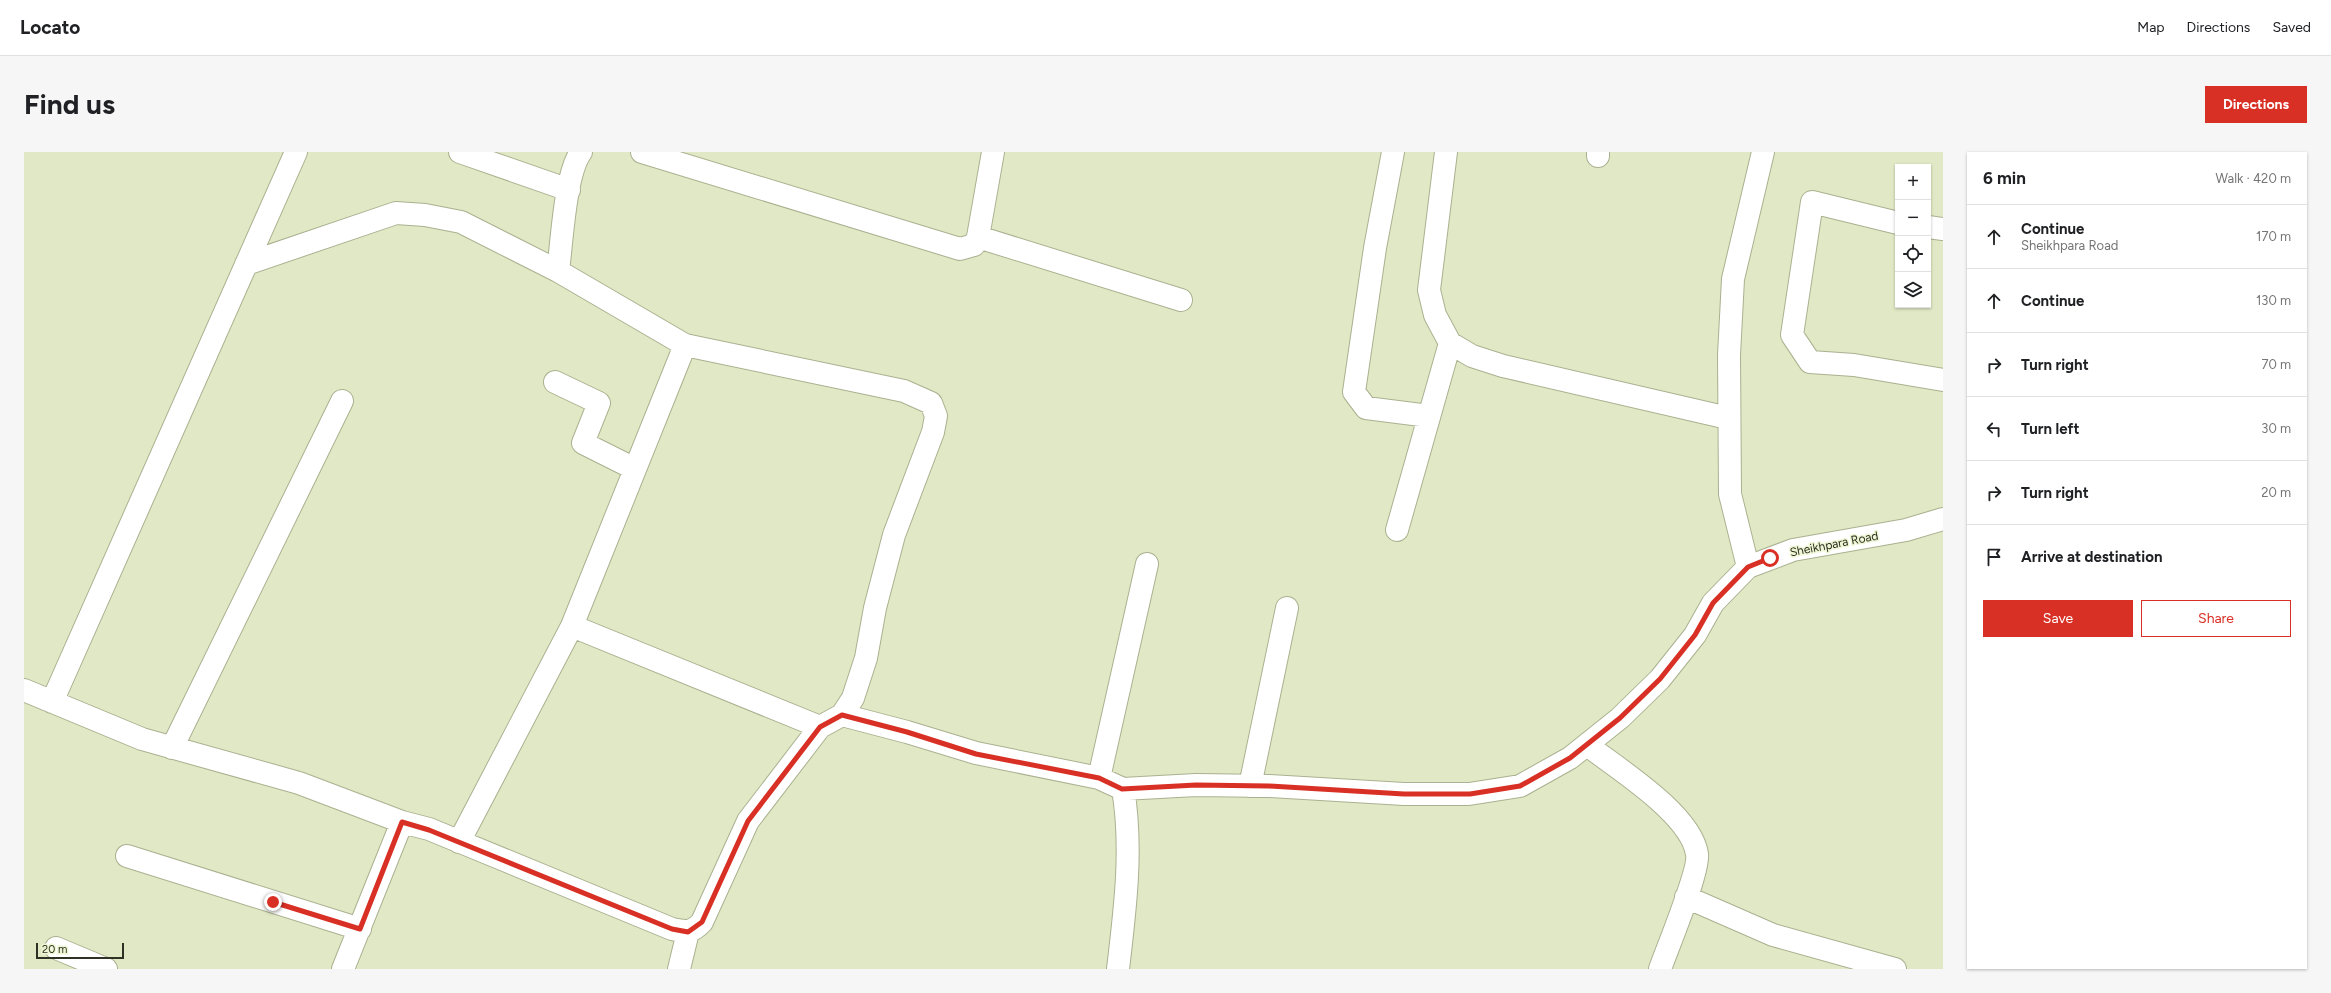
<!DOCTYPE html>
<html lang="en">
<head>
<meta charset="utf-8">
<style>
  :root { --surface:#fff; --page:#f6f6f6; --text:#202124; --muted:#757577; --line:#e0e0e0; --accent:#d93025 }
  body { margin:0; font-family:Figtree,sans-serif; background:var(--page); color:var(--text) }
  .controls { position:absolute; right:12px; top:12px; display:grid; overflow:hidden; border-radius:0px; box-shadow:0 1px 3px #0004 }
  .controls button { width:36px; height:36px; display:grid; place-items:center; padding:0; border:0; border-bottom:1px solid var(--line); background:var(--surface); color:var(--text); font:20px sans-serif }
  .scale { position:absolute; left:12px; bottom:10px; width:88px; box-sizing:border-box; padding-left:4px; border:2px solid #2e3124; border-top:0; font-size:11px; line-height:14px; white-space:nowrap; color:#2e3124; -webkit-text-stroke:3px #edf5d2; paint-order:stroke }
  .stop { position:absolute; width:12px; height:12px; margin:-9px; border:3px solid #d93025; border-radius:50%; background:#fff }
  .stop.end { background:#d93025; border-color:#fff; box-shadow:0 1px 4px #0008 }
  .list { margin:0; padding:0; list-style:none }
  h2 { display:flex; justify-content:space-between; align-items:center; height:52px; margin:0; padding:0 16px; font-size:17px }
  h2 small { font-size:13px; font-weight:400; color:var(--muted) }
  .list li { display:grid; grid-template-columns:26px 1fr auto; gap:12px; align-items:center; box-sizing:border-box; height:64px; padding:0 16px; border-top:1px solid var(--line) }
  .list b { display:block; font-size:15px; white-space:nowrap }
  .list p { margin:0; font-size:13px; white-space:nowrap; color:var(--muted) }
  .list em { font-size:13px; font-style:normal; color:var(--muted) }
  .actions { display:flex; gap:8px; padding:12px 16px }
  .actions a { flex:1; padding:9px 0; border:1px solid var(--accent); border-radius:0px; text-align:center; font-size:14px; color:var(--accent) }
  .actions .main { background:var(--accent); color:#fff }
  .icon { flex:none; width:22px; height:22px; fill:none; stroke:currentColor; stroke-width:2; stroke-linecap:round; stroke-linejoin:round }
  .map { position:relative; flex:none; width:1919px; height:817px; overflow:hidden; border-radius:0px }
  header { display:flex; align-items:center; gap:24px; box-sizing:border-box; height:56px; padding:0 20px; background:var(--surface); border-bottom:1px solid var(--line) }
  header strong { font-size:19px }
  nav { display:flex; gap:22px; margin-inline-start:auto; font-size:14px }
  .intro { display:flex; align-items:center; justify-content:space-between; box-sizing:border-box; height:96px; padding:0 24px }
  h1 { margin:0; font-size:28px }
  .button { padding:10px 18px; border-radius:0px; background:var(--accent); color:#fff; font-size:14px; font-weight:700 }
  main { display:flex; gap:24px; padding:0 24px }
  aside { flex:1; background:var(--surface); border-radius:0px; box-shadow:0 1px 3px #0004 }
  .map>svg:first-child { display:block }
</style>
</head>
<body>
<header>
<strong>Locato</strong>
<nav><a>Map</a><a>Directions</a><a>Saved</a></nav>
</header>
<div class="intro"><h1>Find us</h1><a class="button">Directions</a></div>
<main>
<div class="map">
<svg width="1919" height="817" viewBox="0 0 1919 817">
  <rect width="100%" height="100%" fill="#e0e8c5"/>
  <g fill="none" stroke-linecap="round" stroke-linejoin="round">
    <!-- minor casing -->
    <g stroke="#aab190" stroke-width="24">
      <path id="minor" d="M 436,0 L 545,38
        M 618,0 L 936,97 L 950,93 L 954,85 L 969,0
        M 1369,0 L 1351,96 L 1330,240 L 1342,256 L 1405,264
        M 1422,0 L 1405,138 L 1411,163 L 1426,191 L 1448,204 L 1479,214 L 1704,266
        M 1574,4 L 1574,0
        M 1874,71 L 1788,50 L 1768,183 L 1786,210 L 1830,213 L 1919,228
        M 1904,75 L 1919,77
        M 954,85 L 1157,148
        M 222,112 L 372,61 L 401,63 L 437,70 L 534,119
        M 531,230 L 575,251 L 559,291 L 611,317
        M 1373,378 L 1426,191
        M 1724,415 L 1706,342 L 1705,203 L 1709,127 L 1739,0
        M 548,474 L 796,575
        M 0,538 L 118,587 L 275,631 L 378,670 L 405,677 L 648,777 C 662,780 668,781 678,770 L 724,669 L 796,575 L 818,563 L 829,546 L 842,506 L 851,456 L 870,383 L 909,280 L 912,264 L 907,251 L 880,239 L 661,193 L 534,119 C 538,89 541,22 557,0
        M 28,550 L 272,0
        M 818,563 L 883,580 L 952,601 L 1075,626 L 1099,637 L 1172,633 L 1245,634 L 1380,642 L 1445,642 L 1496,634 L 1546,606 L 1596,566 L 1636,527 L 1671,483 L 1689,451 L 1724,415 L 1769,398 L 1882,378 L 1919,367
        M 1563,593 C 1594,617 1667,662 1673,702 C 1676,718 1643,797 1636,817
        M 148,596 L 318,249
        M 1075,626 L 1123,412
        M 1226,634 L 1263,456
        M 435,690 L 548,474 L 661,193
        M 103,704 L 336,777
        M 1662,745 L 1749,783 L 1871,817
        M 32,796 L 82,817
        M 319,817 L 378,670
        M 655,817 L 664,780
        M 1094,817 C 1101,758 1109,696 1099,637"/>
    </g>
    <!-- minor -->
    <use href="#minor" stroke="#fff" stroke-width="22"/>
  </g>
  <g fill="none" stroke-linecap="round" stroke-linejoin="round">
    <!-- route -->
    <path stroke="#d93025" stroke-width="5" d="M 249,750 L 336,777 L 378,670 L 405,678 L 648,777 L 664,780 L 678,770 L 724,669 L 796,575 L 818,563 L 883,580 L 952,602 L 1075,626 L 1098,637 L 1172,633 L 1245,634 L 1380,642 L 1446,642 L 1496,634 L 1546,606 L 1596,566 L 1636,527 L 1671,483 L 1689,451 L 1724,415 L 1746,406"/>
  </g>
  <g text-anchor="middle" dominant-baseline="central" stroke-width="3" stroke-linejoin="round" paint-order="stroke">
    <!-- street labels -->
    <g font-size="12" fill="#2e3124" stroke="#edf5d2">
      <text transform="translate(1810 392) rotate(-11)">Sheikhpara Road</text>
    </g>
  </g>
</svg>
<div class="controls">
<button>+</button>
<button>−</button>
<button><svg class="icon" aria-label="locate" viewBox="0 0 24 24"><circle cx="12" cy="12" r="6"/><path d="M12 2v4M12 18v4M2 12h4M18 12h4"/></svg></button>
<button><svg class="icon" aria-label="layers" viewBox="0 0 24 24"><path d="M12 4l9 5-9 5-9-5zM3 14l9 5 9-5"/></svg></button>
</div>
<div class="scale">20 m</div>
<div class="stop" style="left:1746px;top:406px"></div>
<div class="stop end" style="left:249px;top:750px"></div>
</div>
<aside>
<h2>6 min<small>Walk · 420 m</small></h2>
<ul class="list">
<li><svg class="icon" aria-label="ahead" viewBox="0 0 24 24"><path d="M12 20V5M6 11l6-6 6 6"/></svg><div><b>Continue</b><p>Sheikhpara Road</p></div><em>170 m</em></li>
<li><svg class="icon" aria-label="ahead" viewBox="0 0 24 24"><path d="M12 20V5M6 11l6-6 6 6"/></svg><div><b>Continue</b></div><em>130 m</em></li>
<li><svg class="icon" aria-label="right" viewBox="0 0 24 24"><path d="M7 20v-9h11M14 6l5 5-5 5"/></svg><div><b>Turn right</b></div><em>70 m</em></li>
<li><svg class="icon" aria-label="left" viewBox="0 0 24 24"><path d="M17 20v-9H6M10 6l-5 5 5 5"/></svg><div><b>Turn left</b></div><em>30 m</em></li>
<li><svg class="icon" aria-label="right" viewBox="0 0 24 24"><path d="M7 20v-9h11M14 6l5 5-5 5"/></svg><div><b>Turn right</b></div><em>20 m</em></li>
<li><svg class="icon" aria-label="arrive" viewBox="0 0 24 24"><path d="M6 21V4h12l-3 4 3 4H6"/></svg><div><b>Arrive at destination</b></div></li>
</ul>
<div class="actions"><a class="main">Save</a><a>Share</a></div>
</aside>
</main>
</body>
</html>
